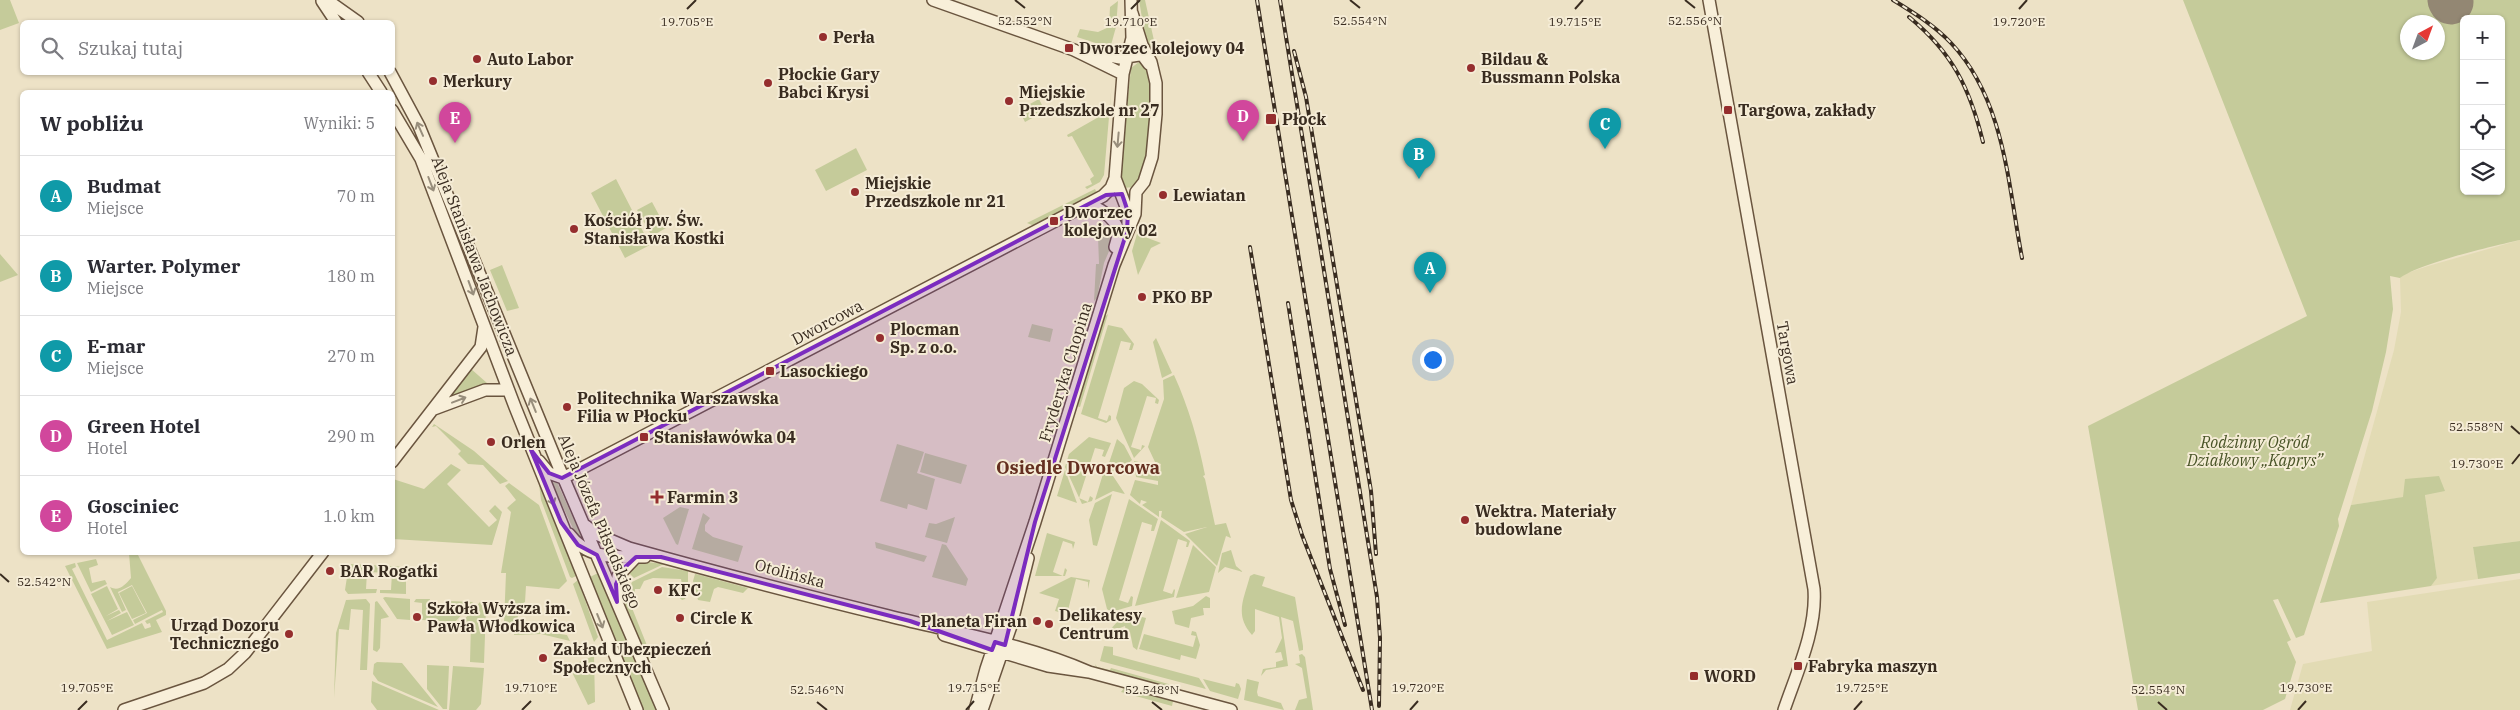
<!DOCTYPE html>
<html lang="pl">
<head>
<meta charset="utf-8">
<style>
  :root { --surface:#fff; --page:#f7f7f7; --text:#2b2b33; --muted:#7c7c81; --line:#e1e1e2; --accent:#d93025 }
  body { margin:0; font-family:"IBM Plex Serif",serif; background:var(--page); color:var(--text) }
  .controls { position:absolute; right:15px; top:15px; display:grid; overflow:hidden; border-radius:8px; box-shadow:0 1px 4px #0004 }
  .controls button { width:45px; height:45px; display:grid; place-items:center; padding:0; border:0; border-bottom:1px solid var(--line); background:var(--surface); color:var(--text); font:25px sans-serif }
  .compass { position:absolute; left:2400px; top:15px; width:45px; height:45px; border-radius:50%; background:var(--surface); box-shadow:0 1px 4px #0004; rotate:41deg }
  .you { position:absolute; left:1432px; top:359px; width:18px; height:18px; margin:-12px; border:4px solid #fff; border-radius:50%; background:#1a73e8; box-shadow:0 0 0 8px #1a73e833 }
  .badge { display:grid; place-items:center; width:32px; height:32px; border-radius:50%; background:var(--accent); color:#fff; font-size:16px; font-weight:700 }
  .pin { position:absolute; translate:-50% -41px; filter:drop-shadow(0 1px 2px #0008) }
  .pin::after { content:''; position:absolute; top:26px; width:18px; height:15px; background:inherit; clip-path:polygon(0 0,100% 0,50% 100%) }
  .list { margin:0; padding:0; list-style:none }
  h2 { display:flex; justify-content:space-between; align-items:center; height:65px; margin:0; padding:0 20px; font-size:21px }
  h2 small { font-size:16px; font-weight:400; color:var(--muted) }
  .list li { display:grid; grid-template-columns:32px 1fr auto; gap:15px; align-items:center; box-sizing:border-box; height:80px; padding:0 20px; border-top:1px solid var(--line) }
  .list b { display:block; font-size:19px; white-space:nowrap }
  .list p { margin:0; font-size:16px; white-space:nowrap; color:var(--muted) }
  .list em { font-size:16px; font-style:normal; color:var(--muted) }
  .icon { flex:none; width:28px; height:28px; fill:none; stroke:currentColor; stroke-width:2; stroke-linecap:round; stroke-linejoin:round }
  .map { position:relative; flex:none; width:2520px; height:710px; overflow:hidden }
  .search { position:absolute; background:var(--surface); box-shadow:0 1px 4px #0004; left:20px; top:20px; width:375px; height:55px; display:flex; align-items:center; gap:12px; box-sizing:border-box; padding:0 18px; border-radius:8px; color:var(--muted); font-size:19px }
  .panel { position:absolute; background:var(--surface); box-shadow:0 1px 4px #0004; left:20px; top:90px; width:375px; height:465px; border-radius:8px }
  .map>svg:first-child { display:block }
</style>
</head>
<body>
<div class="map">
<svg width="2520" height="710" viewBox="0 0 2520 710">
  <rect width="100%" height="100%" fill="#ede2c6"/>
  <!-- farmland -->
  <path fill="#e2dbb4" d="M 2520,240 L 2520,541 L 2473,547 L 2478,579 L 2431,586 L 2437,578 L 2425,494 L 2351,505 L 2394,350 L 2401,312 L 2400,278 L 2407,273 L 2428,266 Z
    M 2520,579 L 2520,710 L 2290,710 L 2303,664 L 2372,651 L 2367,602 Z"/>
  <!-- green -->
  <path fill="#c5cb9a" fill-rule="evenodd" d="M 0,0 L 10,0 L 19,23 L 0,30 Z
    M 1139,0 L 1145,0 L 1157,54 L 1146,42 Z
    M 2183,0 L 2520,0 L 2520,240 C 2493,246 2420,263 2400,278 L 2390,276 L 2393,309 L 2386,352 L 2372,411 L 2338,519 L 2339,526 L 2304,635 L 2296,638 L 2278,599 L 2273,600 L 2291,640 L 2287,642 L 2296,662 L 2285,699 L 2263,710 L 2138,710 L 2088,426 L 2307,316 ZM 2464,19 L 2501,19 L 2501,191 L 2464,191 ZM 2408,22 L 2438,22 L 2438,52 L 2408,52 Z
    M 1118,1 L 1116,27 L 1111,45 L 1108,47 L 1077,37 L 1080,29 L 1098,32 L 1109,27 L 1110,7 Z
    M 1139,62 L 1146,66 C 1153,98 1157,161 1133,187 L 1124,188 L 1120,177 L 1131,68 Z
    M 1098,74 L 1112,82 L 1104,175 L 1100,182 L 1087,189 L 1085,187 L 1092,184 L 1090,179 L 1094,176 L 1072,136 L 1068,137 L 1067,135 L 1104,114 L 1109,114 L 1112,82 Z
    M 1039,99 L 1045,111 L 1025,122 L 1019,110 Z
    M 856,148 L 867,170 L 826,191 L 815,170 Z
    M 616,179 L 650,245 L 625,258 L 591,193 Z
    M 1095,189 L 1097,193 L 1037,227 L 1027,223 Z
    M 652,202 L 666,228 L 652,236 L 637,210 Z
    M 1110,224 L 1113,230 L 1113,242 L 1104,263 L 1097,298 L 1094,301 L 1096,264 L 1099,264 L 1098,236 Z
    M 1137,234 L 1161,243 L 1151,248 L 1138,275 L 1132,251 Z
    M 0,254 L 18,275 L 0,282 Z
    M 502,265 L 519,308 L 507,311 L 490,270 Z
    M 1108,314 L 1080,407 L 1076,406 L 1103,318 Z
    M 1032,324 L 1053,329 L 1050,342 L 1028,337 Z
    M 1108,325 L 1122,328 L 1134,344 L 1132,350 L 1129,350 L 1131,343 L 1121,341 L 1098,418 L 1107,421 L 1109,415 L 1111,416 L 1111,420 L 1106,423 L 1081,414 Z
    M 1156,338 L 1172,373 L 1162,378 L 1153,342 Z
    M 470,368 L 487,383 L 442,402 Z
    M 1174,375 C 1189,408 1198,440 1205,475 L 1203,476 L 1205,479 L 1215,525 L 1226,523 L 1231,538 L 1226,536 L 1217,566 L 1185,534 L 1207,527 L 1184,532 L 1161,517 L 1162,511 L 1159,511 L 1159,517 L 1142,505 L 1147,502 L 1141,500 L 1140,504 L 1130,495 L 1135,480 L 1158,485 L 1158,481 L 1136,477 L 1134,461 L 1153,465 L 1159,479 L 1155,466 L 1160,467 L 1161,464 L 1155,462 L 1148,447 L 1164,399 L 1163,380 Z
    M 1134,381 L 1142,384 L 1159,400 L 1158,404 L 1155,403 L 1156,398 L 1147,396 L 1131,447 L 1141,450 L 1142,445 L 1145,446 L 1134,458 L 1116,418 L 1124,388 Z
    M 434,424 L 474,451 L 508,481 L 500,484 L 483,465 L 468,464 L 458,454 L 461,451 L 436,426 L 432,427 Z
    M 1089,437 L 1111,443 L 1105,457 L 1102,456 L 1104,450 L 1095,448 L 1079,498 L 1088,502 L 1090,496 L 1093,498 L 1092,501 L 1082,504 L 1065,467 L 1069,454 Z
    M 1117,439 L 1124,445 L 1132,460 L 1118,473 L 1107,469 Z
    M 897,444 L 924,452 L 917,473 L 935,479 L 927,510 L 908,504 L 907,509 L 880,501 Z
    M 925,453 L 967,465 L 961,484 L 920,472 Z
    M 451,464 L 461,470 L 447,484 L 489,527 L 497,520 L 489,511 L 495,505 L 502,512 L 492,545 L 393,539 L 393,479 L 424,489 Z
    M 1065,470 L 1077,503 L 1057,496 Z
    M 1111,473 L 1125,494 L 1113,491 L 1095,500 L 1103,474 Z
    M 2439,476 L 2445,491 L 2425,495 L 2437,578 L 2431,586 L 2320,603 L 2351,505 L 2403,497 L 2405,479 Z
    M 549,477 L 556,480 L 584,542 L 577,537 Z
    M 509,483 L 539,505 L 567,581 L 559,589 L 526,586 L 525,602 L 518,606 C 517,616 517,625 527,629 L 527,633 L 539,633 L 539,630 L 553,628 L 553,633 L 567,635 L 570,641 L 541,634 L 514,635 L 516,626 L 504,623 L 506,573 L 501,573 L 511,512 L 507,508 L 516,500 L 505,486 Z
    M 539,484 L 576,576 L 572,578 L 570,577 L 541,500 Z
    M 1112,494 L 1097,546 L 1093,545 L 1089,520 L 1095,503 Z
    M 1129,499 L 1158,519 L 1154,531 L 1151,531 L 1152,525 L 1142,522 L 1119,600 L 1128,603 L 1131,596 L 1133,597 L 1132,606 L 1111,612 L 1107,609 L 1102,589 Z
    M 680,507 L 689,509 L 678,545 L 676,544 L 663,518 Z
    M 703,513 L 710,518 L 705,525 L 705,531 L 713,537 L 743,546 L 738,562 L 692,549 Z
    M 955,517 L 947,543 L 925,537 L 929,523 L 936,524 Z
    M 1161,520 L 1190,541 L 1188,547 L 1186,547 L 1187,542 L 1178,539 L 1163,591 L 1172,594 L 1174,589 L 1175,590 L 1174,597 L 1135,606 Z
    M 1047,533 L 1075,542 L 1073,549 L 1072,544 L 1063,541 L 1053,572 L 1063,576 L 1065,568 L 1067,570 L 1065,576 L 1035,576 Z
    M 2520,541 L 2520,573 L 2478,579 L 2473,547 Z
    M 875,542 L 927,556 L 924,562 L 876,548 Z
    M 942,544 L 946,545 L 968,579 L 966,586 L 932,577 Z
    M 1193,545 L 1216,567 L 1209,592 L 1176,598 Z
    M 1231,550 L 1236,566 L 1243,572 L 1225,567 L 1218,573 L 1222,553 Z
    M 129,553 L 137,553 L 166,611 L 166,615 L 156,620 L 162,632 L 107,649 L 65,566 L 75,563 L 76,567 L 72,569 L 107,640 L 142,623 L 145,629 L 151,627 L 150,623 L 147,624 L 145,621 L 163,612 L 162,610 L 135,624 L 133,620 L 147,613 L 132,585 L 118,592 L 126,610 L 122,612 L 110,587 C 119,592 125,585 131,578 Z
    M 96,559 L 98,565 L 89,568 L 92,583 L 105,580 L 107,584 L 91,592 L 77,563 Z
    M 647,562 L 664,564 L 634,578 L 626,570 L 634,565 Z
    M 349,564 L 411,567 L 410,572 L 406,575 L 406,594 L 380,593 L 380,590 L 391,590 L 392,573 L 367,572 L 366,589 L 377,589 L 376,593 L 348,594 L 345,590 Z
    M 662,567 L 688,571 L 688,592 L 685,599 L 682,600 L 680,598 L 679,596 L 684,596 L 681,579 L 653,578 L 644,581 L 640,589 L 635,589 L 634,599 L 630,587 L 632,582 Z
    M 598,573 L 656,710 L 643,710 L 637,697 L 590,577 Z
    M 695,574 L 696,574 L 748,588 L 743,593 L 718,587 L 714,589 L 710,602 L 698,600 L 693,581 Z
    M 1254,574 L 1265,577 L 1262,586 L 1295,597 L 1303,646 L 1303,650 L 1299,651 L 1293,621 L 1281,617 L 1288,666 L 1266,670 L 1261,676 L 1263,669 L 1276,667 L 1276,662 L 1283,660 L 1281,652 L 1275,653 L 1282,638 L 1279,617 L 1255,609 L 1255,631 L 1252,635 C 1234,615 1244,599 1250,576 Z
    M 1071,577 L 1090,580 L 1088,589 L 1088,582 L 1076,579 L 1067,614 L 1055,611 L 1059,599 L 1039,593 Z
    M 623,578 L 628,598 L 652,658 L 648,659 L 620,594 Z
    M 578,580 L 598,637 L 594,642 L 573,584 Z
    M 107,586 L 118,609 L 106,616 L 119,610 L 121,613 L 107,621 L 127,612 L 134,625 L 112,635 L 91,594 Z
    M 132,586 L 146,613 L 132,619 L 119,593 Z
    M 1206,596 L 1210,598 L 1210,608 L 1203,608 L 1204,615 L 1191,618 L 1189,628 L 1175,624 L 1172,611 L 1193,606 Z
    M 385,597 L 410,599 L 410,620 L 397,619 L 383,598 Z
    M 366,599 L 370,604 L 367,670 L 360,670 L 363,610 L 351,609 L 349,630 L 339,629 L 334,698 L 336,633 L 346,600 Z
    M 416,599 L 430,599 L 429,603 L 448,604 L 449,601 L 473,602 L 455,622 L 422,620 L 422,603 L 414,602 Z
    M 377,601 L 389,617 L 381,619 L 380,648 L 377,652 L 373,650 L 375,602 Z
    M 480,602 L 486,607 L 484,663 L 470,662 L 471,623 L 462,622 Z
    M 1138,616 L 1146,618 L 1137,650 L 1133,647 L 1130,632 L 1126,632 L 1125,626 L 1120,628 L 1121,633 L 1111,636 L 1112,640 L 1106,638 L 1105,635 L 1119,620 Z
    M 1192,631 L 1196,632 L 1200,645 L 1196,659 L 1181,655 L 1180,660 L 1139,649 L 1144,634 L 1193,647 L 1196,636 L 1191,635 Z
    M 1104,646 L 1113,647 L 1113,655 L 1199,678 L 1206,689 L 1100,661 Z
    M 1302,654 L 1305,657 L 1313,710 L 1295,710 L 1299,700 L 1307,698 L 1302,668 L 1295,664 L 1300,663 L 1299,655 Z
    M 594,656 L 595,702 L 588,705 L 569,666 Z
    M 377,662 L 402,663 L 438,707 L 378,681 L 373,674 L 374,664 Z
    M 1095,664 L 1097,667 L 1110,670 L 1111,668 L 1172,685 L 1171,688 L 1097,670 Z
    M 427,665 L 449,666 L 447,709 L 443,709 L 427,689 Z
    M 453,666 L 484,668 L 481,704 L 476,710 L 449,710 Z
    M 1203,679 L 1235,687 L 1236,683 L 1239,684 L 1241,689 L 1238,699 L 1210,691 Z
    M 1247,679 L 1259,682 L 1257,692 L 1258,696 L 1281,703 L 1284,710 L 1244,700 Z
    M 372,681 L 439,710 L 377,710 L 371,702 Z
    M 1125,687 L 1169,698 L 1168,700 L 1173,701 L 1172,706 L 1121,692 Z"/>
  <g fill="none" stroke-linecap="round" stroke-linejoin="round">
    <!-- runway -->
    <path stroke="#938773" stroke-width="45" d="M 2450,0 L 2451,2"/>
    <!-- secondary casing -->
    <g stroke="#6a553f" stroke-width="14">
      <path id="secondary" d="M 327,0 L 358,22
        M 933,0 L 1074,50 L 1123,74
        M 1709,0 L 1814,589 C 1817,629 1797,672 1784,710
        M 322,1 L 336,22
        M 1083,51 L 1120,58 L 1139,55 L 1143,56 L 1149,64
        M 368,72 L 381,92
        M 390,72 L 419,126 L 558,465 L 663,710
        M 392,110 L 421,159 L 515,407 L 637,710
        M 1085,205 C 1098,206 1116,218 1118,231 C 1119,236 1116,242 1115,247
        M 1128,225 L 1128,212 L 1115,178 L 1123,74 L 1132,38 L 1131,0
        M 434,409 L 485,390 L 508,390
        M 539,461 L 549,473 L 563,478
        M 392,462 L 481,347 L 484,327
        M 563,478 L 1103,196 L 1111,188 L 1115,178
        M 586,526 L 596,534 L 629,548 C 715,572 802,595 889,616 C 956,633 1025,644 1089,672
        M 569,534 C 588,560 616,557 645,557
        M 617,595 L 618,576 L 636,557
        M 944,635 L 1048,666 L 1089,672 L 1231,710
        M 124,710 L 204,683 L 228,669 L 245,653 L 323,552
        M 975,710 L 986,669 L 1035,522 L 1114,265 L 1135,214 L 1136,192 L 1144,182 L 1152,157 L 1156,114 L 1156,83 L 1151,62 L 1142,45 L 1132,13
        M 982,710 L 1011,626 L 1028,558"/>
    </g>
    <!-- secondary -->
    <use href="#secondary" stroke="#f8efd9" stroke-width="11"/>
    <!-- rail casing -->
    <g stroke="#392c20" stroke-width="4">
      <path id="rail" d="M 1257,0 L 1372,710
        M 1280,0 L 1377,597 L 1380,638 L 1379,706
        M 1893,0 C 1914,13 1934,25 1951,43 C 2005,100 2008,185 2022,258
        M 1909,17 C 1953,53 1970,89 1983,142
        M 1294,51 L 1306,97 L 1371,491 L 1376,554
        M 1250,247 L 1291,500 L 1302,535 L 1363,690
        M 1288,303 L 1330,569 L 1345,625"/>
    </g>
    <!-- rail -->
    <use href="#rail" stroke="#f5ecd6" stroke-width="2" stroke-dasharray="5.5" stroke-linecap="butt"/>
  </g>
  <!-- one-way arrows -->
  <defs><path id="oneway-shaft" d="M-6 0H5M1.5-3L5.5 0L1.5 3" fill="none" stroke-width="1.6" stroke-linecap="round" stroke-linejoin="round" transform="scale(1.25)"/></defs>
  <g stroke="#988e7c">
    <use href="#oneway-shaft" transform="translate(420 129) rotate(-114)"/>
    <use href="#oneway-shaft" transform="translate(1118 140) rotate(95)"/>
    <use href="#oneway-shaft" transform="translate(431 184) rotate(69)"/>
    <use href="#oneway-shaft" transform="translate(471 288) rotate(70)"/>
    <use href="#oneway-shaft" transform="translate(459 400) rotate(-21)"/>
    <use href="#oneway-shaft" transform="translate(533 405) rotate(-112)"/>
    <use href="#oneway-shaft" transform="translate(551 498) rotate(67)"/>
    <use href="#oneway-shaft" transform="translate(600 621) rotate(68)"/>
  </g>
  <!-- marked area -->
  <path fill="#7b2cbf" fill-opacity="0.2" stroke="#7b2cbf" stroke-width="4" stroke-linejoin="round" d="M 1122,194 L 1128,212 L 1127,231 L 1035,522 L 1005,645 L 995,642 L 992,650 L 910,621 L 661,557 L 636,557 L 623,569 L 616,584 L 617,602 L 597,555 L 578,545 L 561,522 L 531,450 L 549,473 L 562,478 L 1106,195 Z"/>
  <!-- ticks -->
  <path fill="none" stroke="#392c20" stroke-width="2" d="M 1015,0 L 1025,8M 1350,0 L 1360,8M 1685,0 L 1695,8M 687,9 L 696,0M 1131,9 L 1140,0M 1575,9 L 1583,0M 2019,9 L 2027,0M 2511,426 L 2520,434M 2512,464 L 2520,454M 0,574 L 9,582M 817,702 L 827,710M 1152,702 L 1162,710M 2158,702 L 2167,710M 78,710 L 87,701M 522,710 L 531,701M 966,710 L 974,701M 1410,710 L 1418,701M 1854,710 L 1862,701M 2298,710 L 2306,701"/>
  <!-- markers -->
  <g fill="#952e2e" stroke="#f5ecd6" stroke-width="2">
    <circle cx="823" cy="37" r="5"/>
    <rect x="1064" y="43" width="10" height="10" rx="2.5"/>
    <circle cx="477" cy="59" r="5"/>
    <circle cx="1471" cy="68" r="5"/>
    <circle cx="433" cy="81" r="5"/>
    <circle cx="768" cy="83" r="5"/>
    <circle cx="1009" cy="101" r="5"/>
    <rect x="1723" y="105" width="10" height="10" rx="2.5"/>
    <rect x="1265" y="113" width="12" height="12" rx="2.5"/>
    <circle cx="855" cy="192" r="5"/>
    <circle cx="1163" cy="195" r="5"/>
    <rect x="1049" y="216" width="10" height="10" rx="2.5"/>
    <circle cx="574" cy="229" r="5"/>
    <circle cx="1142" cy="297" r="5"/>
    <circle cx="880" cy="338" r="5"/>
    <rect x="765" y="366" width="10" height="10" rx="2.5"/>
    <circle cx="567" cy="407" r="5"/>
    <rect x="639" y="432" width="10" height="10" rx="2.5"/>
    <circle cx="491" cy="442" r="5"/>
    <path d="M654.5 489.5h5v5h5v5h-5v5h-5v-5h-5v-5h5z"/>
    <circle cx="1465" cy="520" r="5"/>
    <circle cx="330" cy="571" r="5"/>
    <circle cx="658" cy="590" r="5"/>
    <circle cx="417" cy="617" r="5"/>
    <circle cx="680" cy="618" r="5"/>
    <circle cx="1037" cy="621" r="5"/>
    <circle cx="1049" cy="624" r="5"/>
    <circle cx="289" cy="634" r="5"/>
    <circle cx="543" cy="658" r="5"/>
    <rect x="1793" y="661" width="10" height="10" rx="2.5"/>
    <rect x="1689" y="671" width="10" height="10" rx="2.5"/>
  </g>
  <g text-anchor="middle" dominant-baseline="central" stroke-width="4" stroke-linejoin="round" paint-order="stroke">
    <!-- poi labels -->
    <g font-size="16" font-weight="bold" fill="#392c20" stroke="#f5ecd6" text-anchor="start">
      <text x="833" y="37">Perła</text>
      <text x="1079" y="48">Dworzec kolejowy 04</text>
      <text x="487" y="59">Auto Labor</text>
      <text x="1481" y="59">Bildau &amp;<tspan x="1481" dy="18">Bussmann Polska</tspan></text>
      <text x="778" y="74">Płockie Gary<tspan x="778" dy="18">Babci Krysi</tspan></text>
      <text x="443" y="81">Merkury</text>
      <text x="1019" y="92">Miejskie<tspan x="1019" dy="18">Przedszkole nr 27</tspan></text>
      <text x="1738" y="110">Targowa, zakłady</text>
      <text x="1282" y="119">Płock</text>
      <text x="865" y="183">Miejskie<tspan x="865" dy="18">Przedszkole nr 21</tspan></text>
      <text x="1173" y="195">Lewiatan</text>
      <text x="1064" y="212">Dworzec<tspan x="1064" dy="18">kolejowy 02</tspan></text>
      <text x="584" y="220">Kościół pw. Św.<tspan x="584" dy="18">Stanisława Kostki</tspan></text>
      <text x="1152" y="297">PKO BP</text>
      <text x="890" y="329">Plocman<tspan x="890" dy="18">Sp. z o.o.</tspan></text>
      <text x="780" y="371">Lasockiego</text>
      <text x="577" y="398">Politechnika Warszawska<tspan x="577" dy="18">Filia w Płocku</tspan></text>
      <text x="654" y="437">Stanisławówka 04</text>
      <text x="501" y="442">Orlen</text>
      <text x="667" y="497">Farmin 3</text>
      <text x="1475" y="511">Wektra. Materiały<tspan x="1475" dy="18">budowlane</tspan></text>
      <text x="340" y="571">BAR Rogatki</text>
      <text x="668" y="590">KFC</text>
      <text x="427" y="608">Szkoła Wyższa im.<tspan x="427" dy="18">Pawła Włodkowica</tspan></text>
      <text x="1059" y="615">Delikatesy<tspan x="1059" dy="18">Centrum</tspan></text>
      <text x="690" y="618">Circle K</text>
      <text x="1027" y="621" text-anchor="end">Planeta Firan</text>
      <text x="279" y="625" text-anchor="end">Urząd Dozoru<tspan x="279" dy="18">Technicznego</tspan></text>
      <text x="553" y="649">Zakład Ubezpieczeń<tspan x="553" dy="18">Społecznych</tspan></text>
      <text x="1808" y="666">Fabryka maszyn</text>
      <text x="1704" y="676">WORD</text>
    </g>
    <!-- street labels -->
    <g font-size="16" fill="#392c20" stroke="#f5ecd6">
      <text transform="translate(475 256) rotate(69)">Aleja Stanisława Jachowicza</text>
      <text transform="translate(827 322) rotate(-28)">Dworcowa</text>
      <text transform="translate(1788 353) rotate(80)">Targowa</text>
      <text transform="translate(1065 372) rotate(-73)">Fryderyka Chopina</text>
      <text transform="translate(600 521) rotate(67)">Aleja Józefa Piłsudskiego</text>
      <text transform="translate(790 573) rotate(15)">Otolińska</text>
    </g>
    <!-- park labels -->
    <g font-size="16" font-style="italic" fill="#495427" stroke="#f5ecd6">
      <text x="2255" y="442">Rodzinny Ogród<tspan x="2255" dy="18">Działkowy „Kaprys”</tspan></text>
    </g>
    <!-- neighbourhood labels -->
    <g font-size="18" font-weight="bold" fill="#642f20" stroke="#f5ecd6">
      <text x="1078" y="467">Osiedle Dworcowa</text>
    </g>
  </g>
  <g font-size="12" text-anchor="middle" fill="#392c20" stroke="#f5ecd6" stroke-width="4" stroke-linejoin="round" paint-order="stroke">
    <text x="1025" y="25">52.552°N</text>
    <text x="1360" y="25">52.554°N</text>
    <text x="1695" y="25">52.556°N</text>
    <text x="687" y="26">19.705°E</text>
    <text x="1131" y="26">19.710°E</text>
    <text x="1575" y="26">19.715°E</text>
    <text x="2019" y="26">19.720°E</text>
    <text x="2476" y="431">52.558°N</text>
    <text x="2477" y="468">19.730°E</text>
    <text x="44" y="586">52.542°N</text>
    <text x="87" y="692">19.705°E</text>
    <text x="531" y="692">19.710°E</text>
    <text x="974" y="692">19.715°E</text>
    <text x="1418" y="692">19.720°E</text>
    <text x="1862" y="692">19.725°E</text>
    <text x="2306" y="692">19.730°E</text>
    <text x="817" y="694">52.546°N</text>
    <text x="1152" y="694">52.548°N</text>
    <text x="2158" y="694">52.554°N</text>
  </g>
</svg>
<div class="controls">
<button>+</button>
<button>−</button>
<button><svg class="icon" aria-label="locate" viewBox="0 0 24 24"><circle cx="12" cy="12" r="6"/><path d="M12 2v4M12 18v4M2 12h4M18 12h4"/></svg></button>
<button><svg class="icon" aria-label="layers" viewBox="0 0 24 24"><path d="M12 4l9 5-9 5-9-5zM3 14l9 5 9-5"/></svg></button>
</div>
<svg class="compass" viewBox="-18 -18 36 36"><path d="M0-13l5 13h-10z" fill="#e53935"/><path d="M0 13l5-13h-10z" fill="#7c7c81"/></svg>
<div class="you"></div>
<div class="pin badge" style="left:1430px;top:293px;background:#0f9aa8">A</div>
<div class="pin badge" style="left:1419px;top:179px;background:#0f9aa8">B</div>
<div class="pin badge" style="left:1605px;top:149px;background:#0f9aa8">C</div>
<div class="pin badge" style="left:1243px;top:141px;background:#d1479c">D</div>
<div class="pin badge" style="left:455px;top:143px;background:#d1479c">E</div>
<div class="search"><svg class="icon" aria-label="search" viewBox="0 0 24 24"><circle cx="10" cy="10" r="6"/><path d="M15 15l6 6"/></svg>Szukaj tutaj</div>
<section class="panel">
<h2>W pobliżu<small>Wyniki: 5</small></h2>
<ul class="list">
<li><span class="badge" style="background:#0f9aa8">A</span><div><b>Budmat</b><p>Miejsce</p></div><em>70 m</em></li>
<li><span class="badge" style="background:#0f9aa8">B</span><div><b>Warter. Polymer</b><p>Miejsce</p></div><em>180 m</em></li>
<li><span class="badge" style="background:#0f9aa8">C</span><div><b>E-mar</b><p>Miejsce</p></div><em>270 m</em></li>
<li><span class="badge" style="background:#d1479c">D</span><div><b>Green Hotel</b><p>Hotel</p></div><em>290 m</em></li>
<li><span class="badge" style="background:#d1479c">E</span><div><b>Gosciniec</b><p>Hotel</p></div><em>1.0 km</em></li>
</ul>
</section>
</div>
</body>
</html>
